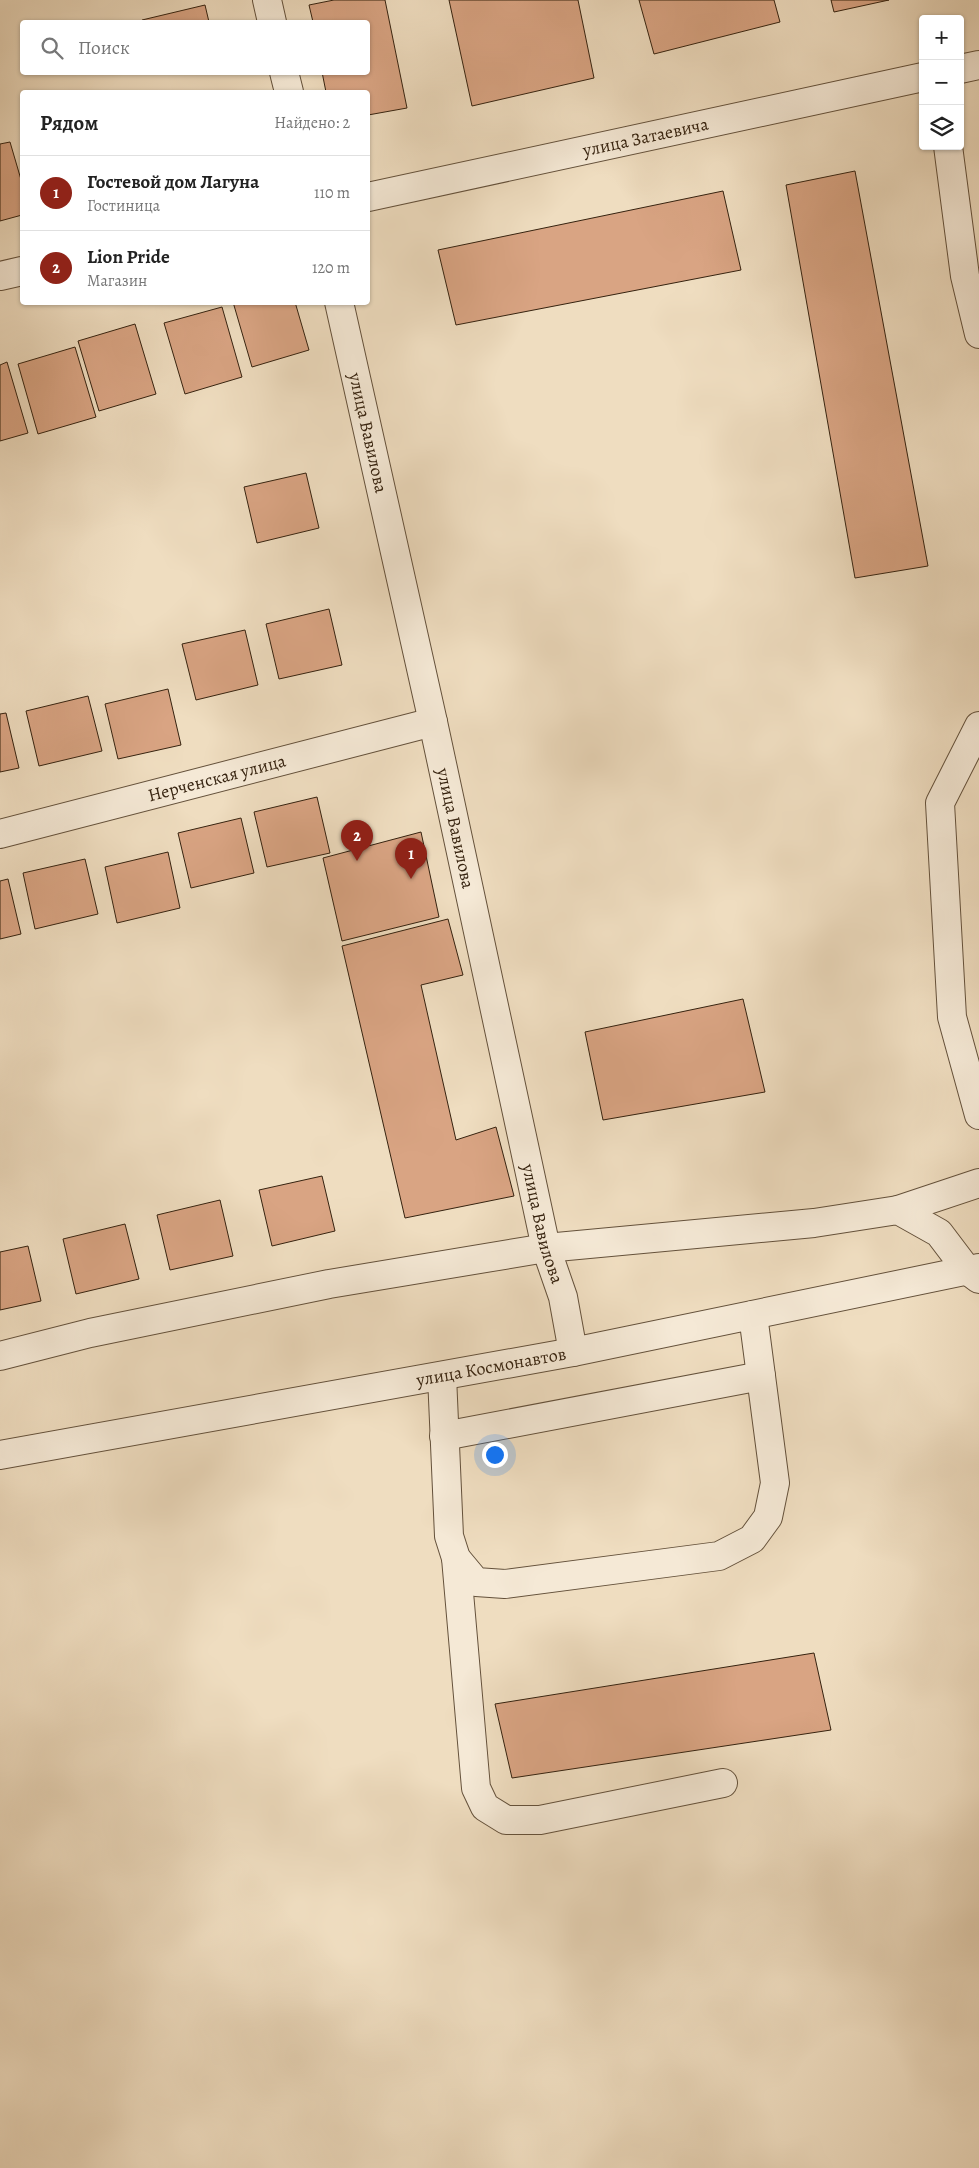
<!DOCTYPE html>
<html lang="ru">
<head>
<meta charset="utf-8">
<style>
  :root { --surface:#fff; --page:#f6f6f6; --text:#222; --muted:#767676; --line:#e0e0e0; --accent:#8f2418 }
  body { margin:0; font-family:Alegreya,serif; background:var(--page); color:var(--text) }
  .controls { position:absolute; right:15px; top:15px; display:grid; overflow:hidden; border-radius:5px; box-shadow:0 1px 4px #0004 }
  .controls button { width:45px; height:45px; display:grid; place-items:center; padding:0; border:0; border-bottom:1px solid var(--line); background:var(--surface); color:var(--text); font:25px sans-serif }
  .you { position:absolute; left:494px; top:1454px; width:18px; height:18px; margin:-12px; border:4px solid #fff; border-radius:50%; background:#1a73e8; box-shadow:0 0 0 8px #1a73e833 }
  .badge { display:grid; place-items:center; width:32px; height:32px; border-radius:50%; background:var(--accent); color:#fff; font-size:16px; font-weight:700 }
  .pin { position:absolute; translate:-50% -41px; filter:drop-shadow(0 1px 2px #0008) }
  .pin::after { content:''; position:absolute; top:26px; width:18px; height:15px; background:inherit; clip-path:polygon(0 0,100% 0,50% 100%) }
  .list { margin:0; padding:0; list-style:none }
  h2 { display:flex; justify-content:space-between; align-items:center; height:65px; margin:0; padding:0 20px; font-size:21px }
  h2 small { font-size:16px; font-weight:400; color:var(--muted) }
  .list li { display:grid; grid-template-columns:32px 1fr auto; gap:15px; align-items:center; box-sizing:border-box; height:75px; padding:0 20px; border-top:1px solid var(--line) }
  .list b { display:block; font-size:19px; white-space:nowrap }
  .list p { margin:0; font-size:16px; white-space:nowrap; color:var(--muted) }
  .list em { font-size:16px; font-style:normal; color:var(--muted) }
  .icon { flex:none; width:28px; height:28px; fill:none; stroke:currentColor; stroke-width:2; stroke-linecap:round; stroke-linejoin:round }
  .map { position:relative; flex:none; width:979px; height:2168px; overflow:hidden }
  .search { position:absolute; background:var(--surface); box-shadow:0 1px 4px #0004; left:20px; top:20px; width:350px; height:55px; display:flex; align-items:center; gap:12px; box-sizing:border-box; padding:0 18px; border-radius:5px; color:var(--muted); font-size:19px }
  .panel { position:absolute; background:var(--surface); box-shadow:0 1px 4px #0004; left:20px; top:90px; width:350px; height:215px; border-radius:5px }
  .map>svg:first-child { display:block }
</style>
</head>
<body>
<div class="map">
<svg width="979" height="2168" viewBox="0 0 979 2168">
  <rect width="100%" height="100%" fill="#efddc0"/>
  <filter id="stains"><feTurbulence type="fractalNoise" baseFrequency=".004" numOctaves="4"/><feColorMatrix values="0 0 0 0 .2 0 0 0 0 .09 0 0 0 0 .02 0 0 0 .5 -.17"/></filter>
  <radialGradient id="worn" r=".72"><stop offset=".6" stop-color="#630" stop-opacity="0"/><stop offset="1" stop-color="#630" stop-opacity=".3"/></radialGradient>
  <!-- building -->
  <path fill="#d9a483" stroke="#35220f" d="M 334,0 L 385,0 L 407,108 L 368,115 L 368,92 L 326,92 L 322,72 L 368,72 L 368,22 L 313,22 L 309,5 Z
    M 449,0 L 578,0 L 594,78 L 472,106 Z
    M 639,0 L 774,0 L 780,22 L 654,54 Z
    M 831,0 L 889,0 L 834,12 Z
    M 205,5 L 209,22 L 143,22 L 142,20 Z
    M 10,142 L 22,183 L 22,215 L 0,221 L 0,144 Z
    M 855,171 L 928,566 L 855,578 L 786,185 Z
    M 723,191 L 741,270 L 456,325 L 438,250 Z
    M 233,302 L 295,302 L 309,350 L 252,367 Z
    M 222,307 L 242,377 L 185,394 L 164,323 Z
    M 135,324 L 156,394 L 99,411 L 78,341 Z
    M 75,347 L 96,417 L 38,434 L 18,364 Z
    M 7,362 L 28,433 L 0,441 L 0,365 Z
    M 306,473 L 319,528 L 257,543 L 244,487 Z
    M 329,609 L 342,665 L 279,679 L 266,624 Z
    M 245,630 L 258,685 L 196,700 L 182,644 Z
    M 168,689 L 181,745 L 118,759 L 105,704 Z
    M 88,696 L 102,751 L 39,766 L 26,711 Z
    M 6,713 L 19,768 L 0,772 L 0,714 Z
    M 317,797 L 330,853 L 267,867 L 254,812 Z
    M 241,818 L 254,873 L 191,888 L 178,833 Z
    M 421,832 L 439,917 L 342,941 L 323,858 Z
    M 168,852 L 180,908 L 117,923 L 105,867 Z
    M 85,859 L 98,914 L 35,929 L 23,873 Z
    M 8,879 L 21,934 L 0,939 L 0,881 Z
    M 448,919 L 463,975 L 421,985 L 456,1140 L 496,1127 L 514,1196 L 405,1218 L 342,946 Z
    M 743,999 L 765,1092 L 603,1120 L 585,1032 Z
    M 322,1176 L 335,1231 L 272,1246 L 259,1190 Z
    M 220,1200 L 233,1256 L 170,1270 L 157,1215 Z
    M 125,1224 L 139,1279 L 76,1294 L 63,1239 Z
    M 28,1246 L 41,1301 L 0,1310 L 0,1252 Z
    M 814,1653 L 831,1730 L 512,1778 L 495,1704 Z"/>
  <g fill="none" stroke-linecap="round" stroke-linejoin="round">
    <!-- minor casing -->
    <g stroke="#64513b" stroke-width="30">
      <g id="minor">
        <path d="M 267,0 L 272,22"/>
        <path d="M 960,69 L 979,65"/>
        <path d="M 284,72 L 289,92"/>
        <path d="M 948,146 L 965,276 L 979,334"/>
        <path id="s1" d="M 368,197 L 923,77"/>
        <path d="M 0,276 L 22,271"/>
        <path id="s2" d="M 339,302 L 433,722 L 546,1248 L 563,1297 L 573,1352"/>
        <path d="M 979,726 L 940,803 L 952,1017 L 979,1115"/>
        <path id="s3" d="M 0,834 L 433,722"/>
        <path d="M 898,1210 L 979,1183"/>
        <path d="M 0,1356 L 90,1333 L 329,1284 L 546,1248 L 814,1223 L 898,1210 L 939,1233 L 967,1270 L 979,1279"/>
        <path d="M 442,1376 L 449,1536 L 456,1558 L 476,1582 L 505,1584 L 719,1556 L 752,1539 L 768,1517 L 775,1483 L 753,1315"/>
        <path d="M 444,1436 L 761,1376"/>
        <path id="s4" d="M 0,1455 L 573,1352 L 979,1268"/>
        <path d="M 456,1558 L 476,1788 L 485,1807 L 506,1820 L 540,1820 L 723,1783"/>
      </g>
    </g>
    <!-- minor -->
    <use href="#minor" stroke="#f5e9d6" stroke-width="28"/>
  </g>
  <g text-anchor="middle" dominant-baseline="central" stroke-width="4.5" stroke-linejoin="round" paint-order="stroke">
    <!-- street labels -->
    <g font-size="18" fill="#35220f" stroke="#f5e9d6">
      <text stroke="none"><textPath href="#s1" startOffset="284">улица Затаевича</textPath></text>
      <text stroke="none"><textPath href="#s2" startOffset="134">улица Вавилова</textPath></text>
      <text stroke="none"><textPath href="#s3" startOffset="224">Нерченская улица</textPath></text>
      <text stroke="none"><textPath href="#s2" startOffset="539">улица Вавилова</textPath></text>
      <text stroke="none"><textPath href="#s2" startOffset="944">улица Вавилова</textPath></text>
      <text stroke="none"><textPath href="#s4" startOffset="499">улица Космонавтов</textPath></text>
    </g>
  </g>
  <rect width="100%" height="100%" filter="url(#stains)"/>
  <rect width="100%" height="100%" fill="url(#worn)"/>
</svg>
<div class="controls">
<button>+</button>
<button>−</button>
<button><svg class="icon" aria-label="layers" viewBox="0 0 24 24"><path d="M12 4l9 5-9 5-9-5zM3 14l9 5 9-5"/></svg></button>
</div>
<div class="you"></div>
<div class="pin badge" style="left:411px;top:879px">1</div>
<div class="pin badge" style="left:357px;top:861px">2</div>
<div class="search"><svg class="icon" aria-label="search" viewBox="0 0 24 24"><circle cx="10" cy="10" r="6"/><path d="M15 15l6 6"/></svg>Поиск</div>
<section class="panel">
<h2>Рядом<small>Найдено: 2</small></h2>
<ul class="list">
<li><span class="badge">1</span><div><b>Гостевой дом Лагуна</b><p>Гостиница</p></div><em>110 m</em></li>
<li><span class="badge">2</span><div><b>Lion Pride</b><p>Магазин</p></div><em>120 m</em></li>
</ul>
</section>
</div>
</body>
</html>
